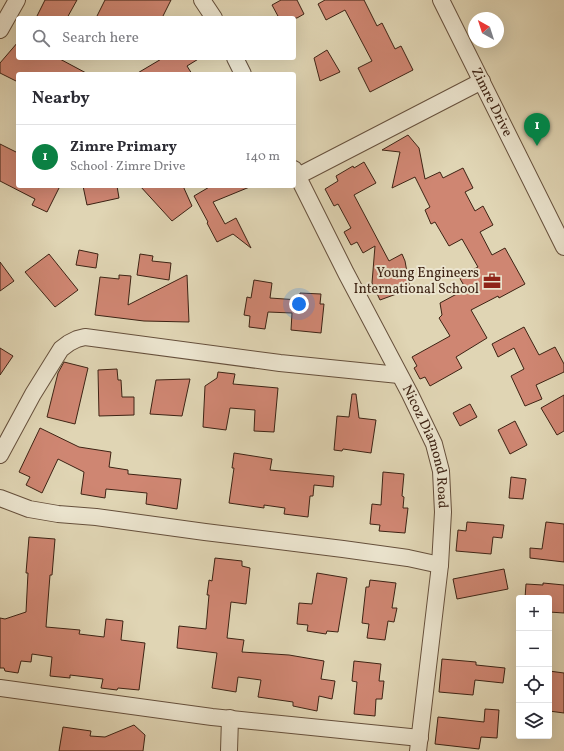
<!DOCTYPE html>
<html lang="en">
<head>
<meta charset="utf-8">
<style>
  :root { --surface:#fff; --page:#f7f7f7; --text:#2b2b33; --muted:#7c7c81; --line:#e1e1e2; --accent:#0b8043 }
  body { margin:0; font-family:Vollkorn,serif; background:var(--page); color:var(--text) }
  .controls { position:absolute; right:12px; bottom:12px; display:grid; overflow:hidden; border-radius:4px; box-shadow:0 4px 16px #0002 }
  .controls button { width:36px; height:36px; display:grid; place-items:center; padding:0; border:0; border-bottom:1px solid var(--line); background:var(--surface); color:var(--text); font:20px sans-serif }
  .compass { position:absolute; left:468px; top:12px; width:36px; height:36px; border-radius:50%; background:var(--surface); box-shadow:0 4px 16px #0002; rotate:321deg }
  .you { position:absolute; left:299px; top:304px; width:14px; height:14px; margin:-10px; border:3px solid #fff; border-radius:50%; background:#1a73e8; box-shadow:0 0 0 6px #1a73e833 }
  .badge { display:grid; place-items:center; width:26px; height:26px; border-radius:50%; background:var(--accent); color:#fff; font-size:13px; font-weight:700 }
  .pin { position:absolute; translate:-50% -33px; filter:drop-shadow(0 1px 2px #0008) }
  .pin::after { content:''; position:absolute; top:21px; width:14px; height:12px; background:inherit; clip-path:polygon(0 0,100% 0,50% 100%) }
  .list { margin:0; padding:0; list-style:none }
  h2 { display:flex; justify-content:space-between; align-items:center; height:52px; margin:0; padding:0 16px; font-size:17px }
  h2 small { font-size:13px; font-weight:400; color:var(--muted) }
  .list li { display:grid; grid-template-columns:26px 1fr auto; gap:12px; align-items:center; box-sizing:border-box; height:64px; padding:0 16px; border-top:1px solid var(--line) }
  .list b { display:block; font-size:15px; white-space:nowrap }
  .list p { margin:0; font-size:13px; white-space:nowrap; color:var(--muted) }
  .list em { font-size:13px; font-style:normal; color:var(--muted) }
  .icon { flex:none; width:22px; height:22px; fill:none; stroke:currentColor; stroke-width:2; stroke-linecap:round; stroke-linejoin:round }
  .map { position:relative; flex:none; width:564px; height:751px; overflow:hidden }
  .search { position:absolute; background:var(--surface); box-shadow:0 4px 16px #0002; left:16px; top:16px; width:280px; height:44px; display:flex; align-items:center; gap:10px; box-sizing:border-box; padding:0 14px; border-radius:4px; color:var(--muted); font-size:15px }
  .panel { position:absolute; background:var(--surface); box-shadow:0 4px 16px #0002; left:16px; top:72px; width:280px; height:116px; border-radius:4px }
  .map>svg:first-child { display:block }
</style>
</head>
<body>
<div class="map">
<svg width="564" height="751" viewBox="0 0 564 751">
  <rect width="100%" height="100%" fill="#e0d5b4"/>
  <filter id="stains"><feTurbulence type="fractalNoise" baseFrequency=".005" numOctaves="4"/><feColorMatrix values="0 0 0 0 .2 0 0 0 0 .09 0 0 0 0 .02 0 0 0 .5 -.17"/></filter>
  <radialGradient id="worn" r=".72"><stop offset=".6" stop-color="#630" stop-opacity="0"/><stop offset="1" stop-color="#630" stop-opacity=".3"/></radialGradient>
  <!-- building -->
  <path fill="#cf8672" stroke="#3d2314" d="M 45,0 L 77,0 L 67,18 L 36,18 Z
    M 105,0 L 171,0 L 162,18 L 96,18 Z
    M 281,0 L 297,0 L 304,14 L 297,18 L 279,18 L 272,5 Z
    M 325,0 L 364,0 L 377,26 L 382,23 L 395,49 L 401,46 L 413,70 L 370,92 L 358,68 L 372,61 L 345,10 L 326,20 L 318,4 Z
    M 18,42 L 18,58 L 58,58 L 88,74 L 18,74 L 18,82 L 0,73 L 0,63 Z
    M 327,50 L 340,72 L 320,81 L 314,58 Z
    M 163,58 L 200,58 L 187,66 L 192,74 L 136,74 Z
    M 408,135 L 419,148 L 425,179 L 440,172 L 443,178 L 463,168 L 473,188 L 465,192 L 475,211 L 483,206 L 493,225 L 480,232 L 492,255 L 505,248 L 525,284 L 499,298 L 498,296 L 471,310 L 487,338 L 456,357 L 462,368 L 430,386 L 425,377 L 420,379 L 414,368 L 417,366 L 412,357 L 450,336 L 439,318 L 442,315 L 440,303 L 466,289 L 459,277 L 478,267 L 462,239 L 449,246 L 435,222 L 431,224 L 425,210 L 430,207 L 415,177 L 392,188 L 400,152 L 382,150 Z
    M 0,144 L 18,153 L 18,186 L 60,186 L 47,212 L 32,205 L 35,199 L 0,181 Z
    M 364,162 L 376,183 L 354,195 L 389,261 L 402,254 L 405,261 L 410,289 L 380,300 L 372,283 L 375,246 L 363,253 L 357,242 L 351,245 L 344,232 L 351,228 L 338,204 L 334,206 L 325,189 L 338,181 L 336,176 L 353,166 L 354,168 Z
    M 83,186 L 117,186 L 119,198 L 87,205 Z
    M 140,186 L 183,186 L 192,206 L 172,221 Z
    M 211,186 L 252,186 L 213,202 L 225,224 L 236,218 L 251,248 L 233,234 L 217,242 L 207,223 L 208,222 L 194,196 Z
    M 79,250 L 98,254 L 96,268 L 76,265 Z
    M 49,254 L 78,290 L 55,307 L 25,272 Z
    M 140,254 L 153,256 L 152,261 L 171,263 L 169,280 L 137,275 Z
    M 0,262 L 14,281 L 0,291 Z
    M 119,275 L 131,276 L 128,305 L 187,275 L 189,322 L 144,321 L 95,315 L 100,277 L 119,279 Z
    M 254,280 L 272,283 L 270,298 L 299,300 L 300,293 L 321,294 L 320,304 L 324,304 L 321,333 L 291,330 L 292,313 L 268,312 L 265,329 L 249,327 L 250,316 L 244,315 L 247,297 L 251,298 Z
    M 524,327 L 539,355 L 555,347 L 564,364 L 564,372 L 536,385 L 542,399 L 525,406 L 511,376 L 524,369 L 514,348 L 498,357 L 492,344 Z
    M 0,348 L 13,356 L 0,375 Z
    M 64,362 L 88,368 L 75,424 L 47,417 L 58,373 Z
    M 117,369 L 118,380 L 121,380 L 122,397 L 134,397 L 134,415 L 99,416 L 98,370 Z
    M 218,372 L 235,374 L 233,384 L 278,388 L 274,432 L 254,431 L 255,410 L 230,408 L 226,430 L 203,427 L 205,386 L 217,378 Z
    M 190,379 L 182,416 L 150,414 L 156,380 Z
    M 352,394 L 356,394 L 359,418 L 376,420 L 371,453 L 343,449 L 342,451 L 334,450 L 337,416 L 349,417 Z
    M 564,395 L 564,431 L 557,435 L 541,408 Z
    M 470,404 L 477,417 L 460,426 L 453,413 Z
    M 515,421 L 527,445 L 510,454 L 498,430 Z
    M 40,428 L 79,447 L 111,452 L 109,467 L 128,470 L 128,474 L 181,479 L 177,509 L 146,504 L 147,493 L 106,489 L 105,498 L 81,494 L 84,472 L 58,459 L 42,493 L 26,485 L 30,477 L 19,472 Z
    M 234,453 L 272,459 L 270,470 L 334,476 L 333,487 L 314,485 L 313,496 L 310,496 L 308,517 L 284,514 L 285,508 L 264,505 L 264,508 L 229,503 L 234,468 L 232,468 Z
    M 383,472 L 404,474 L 402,496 L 404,497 L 403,508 L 408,508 L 405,533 L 379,531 L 380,525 L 370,524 L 372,504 L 381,505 Z
    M 511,477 L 526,479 L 523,499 L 509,498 Z
    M 467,522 L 504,525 L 502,538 L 493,537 L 491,554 L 456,551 L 458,530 L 466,531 Z
    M 546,522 L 564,524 L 564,562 L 530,558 L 530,548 L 542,549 Z
    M 29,537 L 55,539 L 52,575 L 50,575 L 46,627 L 80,630 L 79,634 L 104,637 L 106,619 L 123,621 L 121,640 L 145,643 L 139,690 L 118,688 L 117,690 L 101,688 L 103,679 L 70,675 L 70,678 L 50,676 L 52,657 L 32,654 L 31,662 L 21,661 L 18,673 L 5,671 L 4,668 L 0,668 L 0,618 L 5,619 L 26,612 L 28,573 L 26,573 Z
    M 215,558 L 242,561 L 242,566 L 250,568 L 246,604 L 231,602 L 227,638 L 244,640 L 242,652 L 289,655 L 324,661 L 321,679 L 335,681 L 332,699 L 319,696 L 317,711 L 293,706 L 293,702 L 258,697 L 261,680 L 238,677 L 236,692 L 212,688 L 217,653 L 177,648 L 179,626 L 206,629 L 209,595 L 207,595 L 209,580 L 212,581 Z
    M 504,569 L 508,589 L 457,599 L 453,579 Z
    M 317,573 L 347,578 L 338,632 L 327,631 L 326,634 L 307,631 L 308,625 L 297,624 L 299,603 L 312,604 Z
    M 370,580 L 396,583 L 392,608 L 397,608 L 394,622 L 388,621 L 385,640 L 367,638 L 369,624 L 362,623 L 366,587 L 369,587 Z
    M 543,583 L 564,585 L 564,613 L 549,612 L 549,598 L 525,598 L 526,584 L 543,585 Z
    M 442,659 L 476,662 L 476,665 L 505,668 L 503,683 L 475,680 L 473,695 L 439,692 Z
    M 354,661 L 381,664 L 379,681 L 384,681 L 382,699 L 376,699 L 375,716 L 354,714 L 357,682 L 352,681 Z
    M 549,671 L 564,673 L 564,713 L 549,711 Z
    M 485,709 L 499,710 L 497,738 L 481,737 L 479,749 L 435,744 L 438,717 L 484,722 Z
    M 134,725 L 145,735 L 143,751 L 59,751 L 63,727 L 91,731 L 90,736 L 105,737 Z"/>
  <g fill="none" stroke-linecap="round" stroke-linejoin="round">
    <!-- street casing -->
    <g stroke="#66503c" stroke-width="18">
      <g id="street">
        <path d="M 202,0 L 214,18"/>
        <path id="s1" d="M 441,0 L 564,247"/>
        <path d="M 0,30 L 17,0"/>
        <path d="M 235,58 L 243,74"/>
        <path id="s2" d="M 294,169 L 346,273 L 410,394 L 434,444 L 441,471 L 443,512 L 440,565 L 418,751"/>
        <path d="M 298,176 L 482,81"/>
        <path d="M 0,455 L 33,394 L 61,349 L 69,343 L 77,339 L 85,337 L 280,363 L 399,375"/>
        <path d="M 0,498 L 29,509 L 58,514 L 96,517 L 205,532 L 343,549 L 408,558 L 440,565"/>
        <path d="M 0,688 L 212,717 L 420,738"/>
        <path d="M 229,751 L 230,718"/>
      </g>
    </g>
    <!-- street -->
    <use href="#street" stroke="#ebe4ce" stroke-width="16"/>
  </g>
  <!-- icons -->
  <defs>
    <g id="office-bare" transform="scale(1.38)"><path d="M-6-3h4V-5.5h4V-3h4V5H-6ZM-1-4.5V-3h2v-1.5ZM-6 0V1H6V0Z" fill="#8f2418" stroke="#ebe4ce" stroke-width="2.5" paint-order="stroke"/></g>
  </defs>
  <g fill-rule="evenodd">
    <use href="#office-bare" x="492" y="281"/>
  </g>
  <g text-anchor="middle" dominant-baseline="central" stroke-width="4" stroke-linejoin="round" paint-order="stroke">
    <!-- street labels -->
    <g font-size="14" fill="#3d2314" stroke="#ebe4ce">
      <text stroke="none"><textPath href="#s1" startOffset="114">Zimre Drive</textPath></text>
      <text stroke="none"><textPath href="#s2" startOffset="309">Nicoz Diamond Road</textPath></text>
    </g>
    <!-- poi labels -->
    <g font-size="14" fill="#3d2314" stroke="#ebe4ce" text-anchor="end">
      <text x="479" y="273">Young Engineers<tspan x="479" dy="16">International School</tspan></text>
    </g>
  </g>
  <rect width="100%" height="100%" filter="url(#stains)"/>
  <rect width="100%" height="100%" fill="url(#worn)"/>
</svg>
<div class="controls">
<button>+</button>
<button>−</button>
<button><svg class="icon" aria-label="locate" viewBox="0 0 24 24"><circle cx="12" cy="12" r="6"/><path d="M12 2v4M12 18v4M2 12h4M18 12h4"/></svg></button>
<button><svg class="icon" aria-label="layers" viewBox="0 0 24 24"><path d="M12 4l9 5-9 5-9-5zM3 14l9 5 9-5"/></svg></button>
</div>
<svg class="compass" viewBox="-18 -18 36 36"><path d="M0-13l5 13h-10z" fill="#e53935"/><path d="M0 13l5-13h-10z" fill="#7c7c81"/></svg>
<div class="you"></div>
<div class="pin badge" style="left:537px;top:146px">1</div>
<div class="search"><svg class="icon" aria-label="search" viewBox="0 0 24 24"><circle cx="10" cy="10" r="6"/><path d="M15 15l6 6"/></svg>Search here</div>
<section class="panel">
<h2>Nearby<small></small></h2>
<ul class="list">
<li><span class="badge">1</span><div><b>Zimre Primary</b><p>School · Zimre Drive</p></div><em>140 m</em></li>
</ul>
</section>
</div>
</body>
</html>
